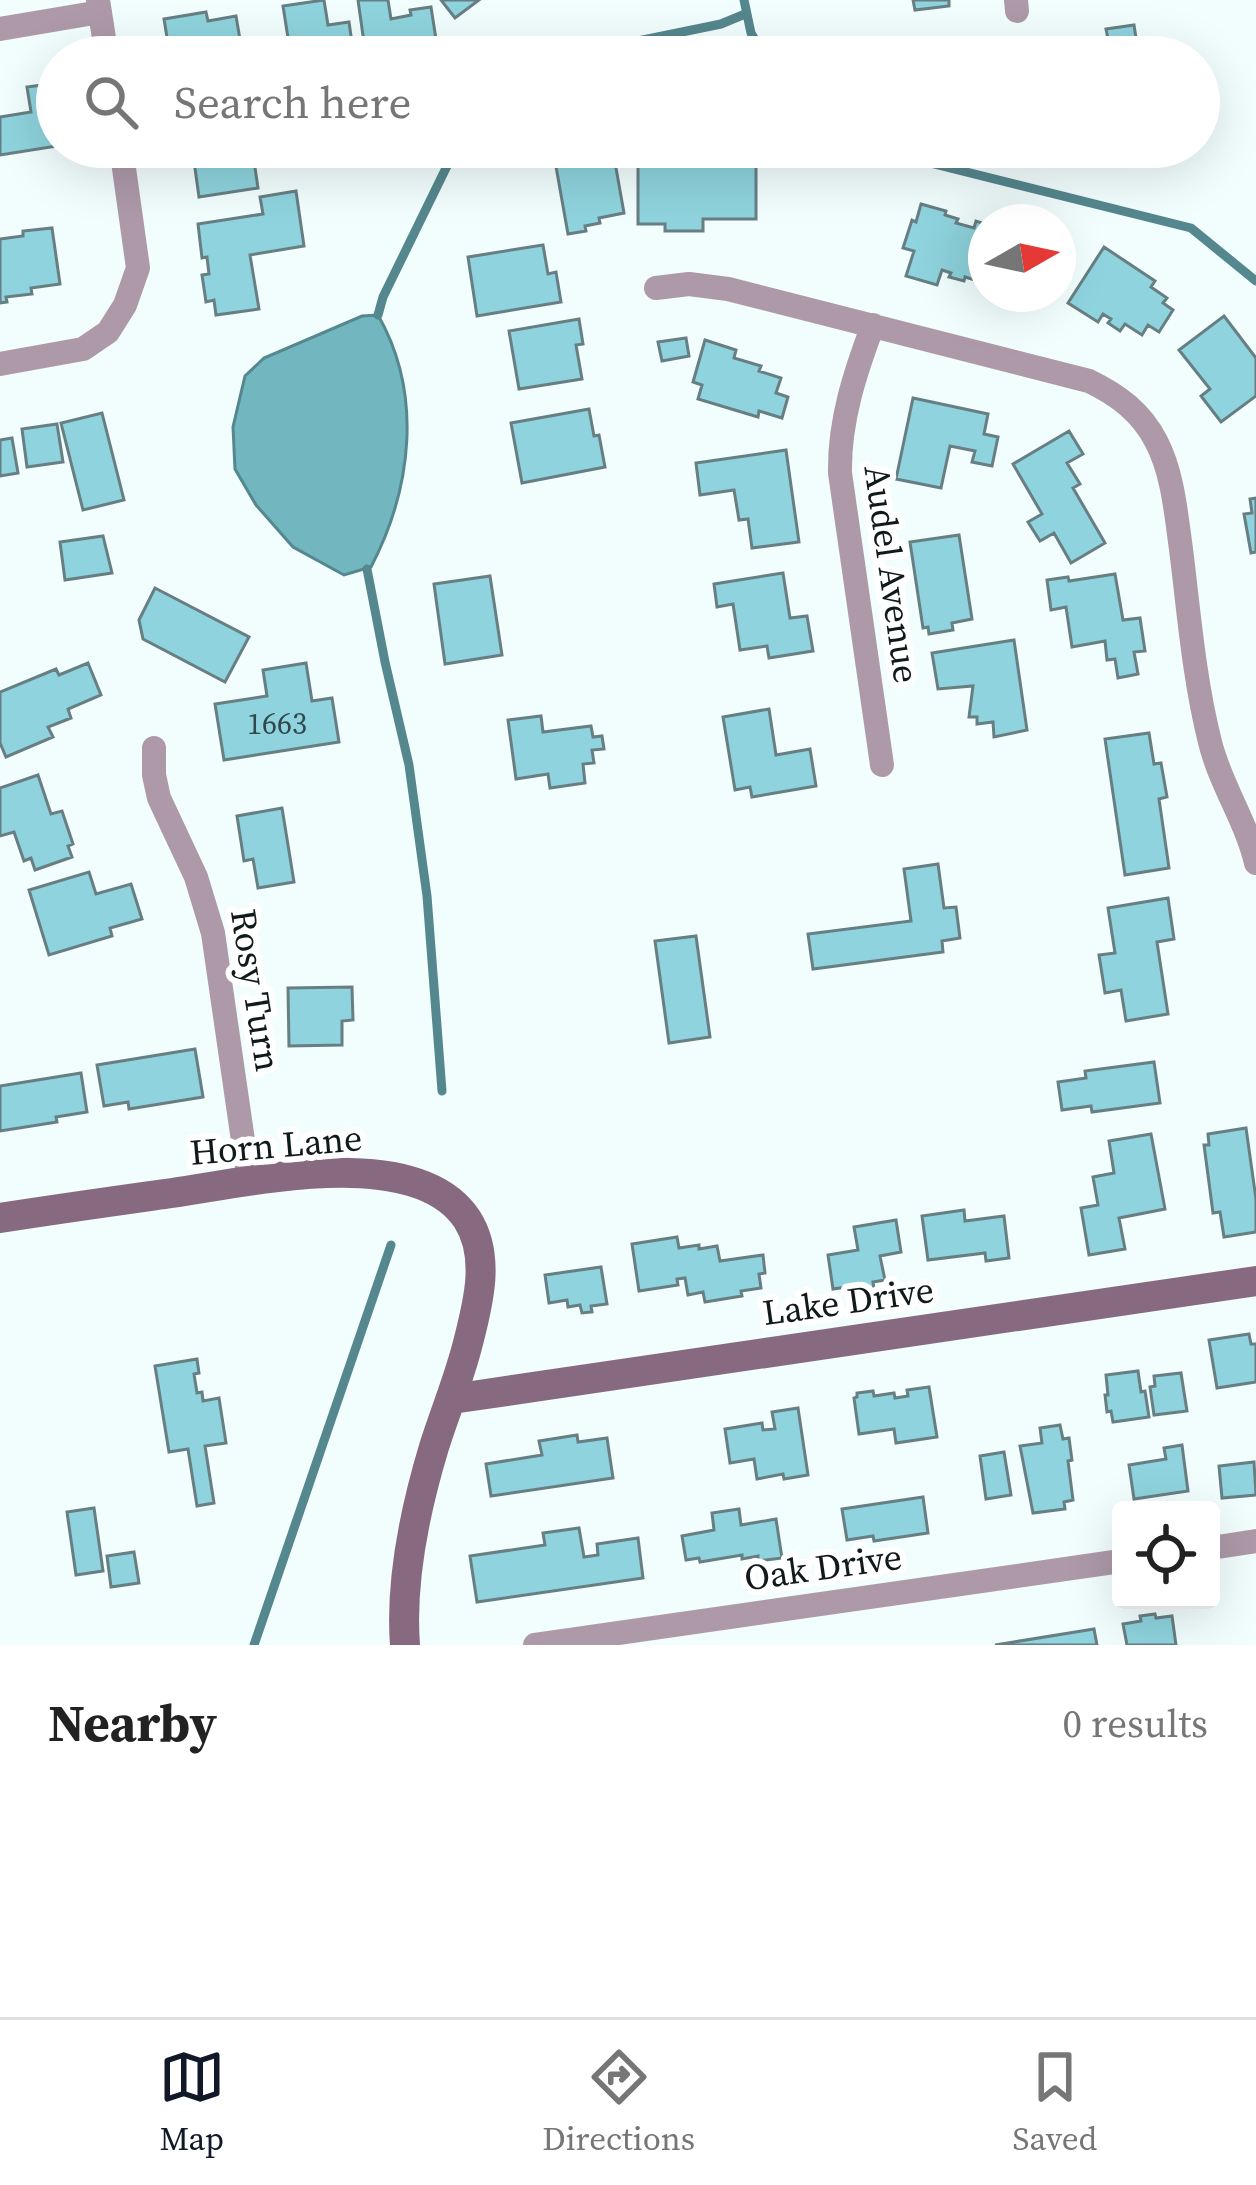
<!DOCTYPE html>
<html lang="en">
<head>
<meta charset="utf-8">
<style>
  :root { --surface:#fff; --page:#f6f6f6; --text:#222; --muted:#767676; --line:#e0e0e0; --accent:#111827 }
  body { margin:0; font-family:"Source Serif 4",serif; background:var(--page); color:var(--text) }
  .controls { position:absolute; right:36px; bottom:36px; display:grid; overflow:hidden; border-radius:12px; box-shadow:0 12px 48px #0002 }
  .controls button { width:108px; height:108px; display:grid; place-items:center; padding:0; border:0; border-bottom:3px solid var(--line); background:var(--surface); color:var(--text); font:60px sans-serif }
  .compass { position:absolute; left:968px; top:204px; width:108px; height:108px; border-radius:50%; background:var(--surface); box-shadow:0 12px 48px #0002; rotate:81deg }
  .list { margin:0; padding:0; list-style:none }
  h2 { display:flex; justify-content:space-between; align-items:center; height:156px; margin:0; padding:0 48px; font-size:51px }
  h2 small { font-size:39px; font-weight:400; color:var(--muted) }
  .icon { flex:none; width:66px; height:66px; fill:none; stroke:currentColor; stroke-width:2; stroke-linecap:round; stroke-linejoin:round }
  .map { position:relative; flex:none; width:1256px; height:1645px; overflow:hidden }
  .search { position:absolute; background:var(--surface); box-shadow:0 12px 48px #0002; left:36px; right:36px; top:36px; height:132px; display:flex; align-items:center; gap:30px; box-sizing:border-box; padding:0 42px; border-radius:66px; color:var(--muted); font-size:45px }
  .sheet { height:372px; background:var(--surface) }
  nav { display:flex; justify-content:space-around; align-items:center; box-sizing:border-box; height:168px; border-top:3px solid var(--line); background:var(--surface); font-size:33px; color:var(--muted) }
  nav a { display:grid; justify-items:center; gap:6px }
  nav .on { color:var(--accent) }
  .map>svg:first-child { display:block }
</style>
</head>
<body>
<div class="map">
<svg width="1256" height="1645" viewBox="0 0 1256 1645">
  <rect width="100%" height="100%" fill="#f2fdfe"/>
  <!-- water -->
  <path fill="#72b6c0" stroke="#55878e" stroke-width="3" d="M 378,315 C 423,394 412,488 371,567 L 344,575 L 293,547 L 256,505 L 235,469 L 233,427 L 245,376 L 264,358 L 362,316 Z"/>
  <g fill="none" stroke-linecap="round" stroke-linejoin="round">
    <!-- stream -->
    <path stroke="#55878e" stroke-width="9" d="M 744,0 L 751,33 L 765,57
      M 560,57 L 721,24 L 745,14
      M 866,147 L 1191,228 L 1256,281
      M 378,315 L 383,297 L 447,166 L 463,147
      M 367,569 L 385,662 L 409,765 L 427,896 L 442,1091
      M 254,1645 L 391,1245"/>
  </g>
  <!-- building -->
  <path fill="#8ed3dd" stroke="#677f83" stroke-width="3" d="M 324,0 L 328,25 L 349,22 L 354,57 L 291,57 L 283,6 Z
    M 358,0 L 388,0 L 391,19 L 411,15 L 410,10 L 431,7 L 438,52 L 407,57 L 366,57 Z
    M 441,0 L 479,0 L 455,18 Z
    M 913,0 L 949,0 L 949,6 L 915,10 Z
    M 206,12 L 208,21 L 236,16 L 243,57 L 202,57 L 201,51 L 170,56 L 164,19 Z
    M 1134,25 L 1139,57 L 1030,57 L 1029,52 L 1108,39 L 1106,29 Z
    M 57,83 L 57,146 L 0,155 L 0,117 L 31,112 L 27,87 Z
    M 192,147 L 234,147 L 236,157 L 253,154 L 258,188 L 199,197 Z
    M 756,148 L 756,219 L 703,219 L 703,231 L 665,231 L 665,224 L 638,224 L 638,149 Z
    M 613,151 L 624,213 L 599,218 L 600,223 L 585,226 L 586,231 L 568,234 L 555,161 Z
    M 296,191 L 304,246 L 250,255 L 259,309 L 216,315 L 214,300 L 206,302 L 202,275 L 209,274 L 207,257 L 202,258 L 198,224 L 263,214 L 260,197 Z
    M 921,204 L 946,211 L 945,215 L 958,219 L 956,223 L 974,228 L 976,221 L 986,224 L 986,280 L 982,279 L 981,282 L 965,277 L 964,281 L 949,277 L 951,273 L 942,270 L 937,285 L 906,276 L 914,251 L 903,248 L 912,220 L 916,222 Z
    M 52,228 L 60,284 L 31,288 L 32,294 L 6,297 L 7,302 L 0,303 L 0,239 L 23,236 L 23,231 Z
    M 543,245 L 548,274 L 556,272 L 561,302 L 477,316 L 468,257 Z
    M 1104,247 L 1155,281 L 1151,287 L 1167,298 L 1163,303 L 1173,310 L 1159,332 L 1148,325 L 1142,335 L 1125,324 L 1120,331 L 1108,323 L 1111,319 L 1103,314 L 1098,322 L 1068,303 Z
    M 1224,316 L 1256,358 L 1256,396 L 1221,422 L 1201,396 L 1210,389 L 1179,350 Z
    M 579,319 L 583,344 L 576,345 L 582,379 L 519,389 L 509,331 Z
    M 686,338 L 689,356 L 662,361 L 658,342 Z
    M 705,340 L 736,350 L 734,358 L 761,366 L 759,371 L 781,378 L 776,393 L 788,397 L 782,418 L 759,411 L 758,417 L 698,399 L 702,385 L 693,382 Z
    M 913,398 L 988,414 L 984,434 L 998,437 L 992,466 L 972,462 L 975,451 L 950,446 L 941,488 L 896,479 Z
    M 589,409 L 594,436 L 599,435 L 605,467 L 522,483 L 511,423 Z
    M 102,413 L 124,500 L 83,510 L 61,423 Z
    M 57,424 L 63,462 L 27,467 L 22,429 Z
    M 1069,431 L 1083,454 L 1067,463 L 1080,484 L 1073,488 L 1105,543 L 1071,563 L 1054,533 L 1040,541 L 1028,522 L 1042,514 L 1013,464 Z
    M 12,438 L 18,473 L 0,476 L 0,440 Z
    M 786,450 L 799,542 L 752,548 L 748,519 L 739,520 L 734,490 L 700,495 L 696,463 Z
    M 1256,498 L 1256,552 L 1251,553 L 1244,514 L 1252,513 L 1250,499 Z
    M 959,535 L 972,619 L 952,623 L 953,630 L 929,634 L 928,627 L 923,628 L 910,542 Z
    M 103,536 L 112,573 L 65,580 L 60,542 Z
    M 783,573 L 790,618 L 807,616 L 813,651 L 769,658 L 767,646 L 740,650 L 733,604 L 717,607 L 714,584 Z
    M 1115,574 L 1123,620 L 1140,618 L 1145,651 L 1134,652 L 1138,674 L 1118,678 L 1115,659 L 1107,660 L 1105,641 L 1072,647 L 1066,607 L 1051,610 L 1047,580 L 1068,577 L 1069,581 Z
    M 490,576 L 502,655 L 445,664 L 434,584 Z
    M 155,588 L 249,637 L 225,682 L 143,639 L 139,620 Z
    M 1014,640 L 1027,730 L 994,737 L 993,722 L 977,724 L 977,717 L 969,717 L 973,686 L 938,689 L 932,653 Z
    M 88,663 L 101,695 L 68,709 L 71,718 L 48,727 L 53,737 L 6,757 L 0,743 L 0,692 L 56,669 L 59,675 Z
    M 306,663 L 312,701 L 332,698 L 339,742 L 224,760 L 215,704 L 267,696 L 263,670 Z
    M 769,709 L 776,755 L 810,749 L 816,786 L 752,797 L 750,787 L 735,790 L 723,717 Z
    M 541,716 L 543,732 L 591,726 L 593,737 L 602,736 L 604,749 L 592,750 L 594,763 L 583,764 L 585,783 L 550,788 L 548,774 L 516,779 L 508,720 Z
    M 1149,733 L 1154,764 L 1161,763 L 1167,797 L 1159,799 L 1169,868 L 1125,875 L 1105,739 Z
    M 38,775 L 51,814 L 62,811 L 73,844 L 68,846 L 72,857 L 35,870 L 31,858 L 24,861 L 14,832 L 0,836 L 0,788 Z
    M 282,808 L 294,882 L 258,888 L 253,859 L 244,861 L 237,816 Z
    M 938,864 L 944,908 L 956,907 L 960,938 L 942,941 L 943,952 L 813,969 L 808,934 L 911,921 L 904,869 Z
    M 89,872 L 96,894 L 131,884 L 142,919 L 110,928 L 112,936 L 49,955 L 29,890 Z
    M 1168,898 L 1174,939 L 1157,942 L 1168,1014 L 1126,1021 L 1121,990 L 1105,993 L 1099,955 L 1115,953 L 1108,908 Z
    M 696,936 L 710,1037 L 669,1043 L 655,941 Z
    M 352,987 L 353,1020 L 342,1021 L 342,1045 L 289,1046 L 288,988 Z
    M 195,1049 L 203,1097 L 129,1109 L 128,1102 L 104,1106 L 97,1065 Z
    M 1154,1062 L 1160,1103 L 1092,1112 L 1091,1106 L 1062,1110 L 1058,1082 L 1086,1078 L 1085,1071 Z
    M 81,1073 L 87,1112 L 56,1117 L 57,1122 L 0,1131 L 0,1086 Z
    M 1246,1128 L 1256,1199 L 1256,1232 L 1224,1237 L 1220,1212 L 1213,1213 L 1204,1145 L 1209,1145 L 1208,1134 Z
    M 1151,1134 L 1165,1209 L 1119,1218 L 1125,1249 L 1089,1255 L 1081,1208 L 1098,1205 L 1093,1177 L 1114,1173 L 1109,1141 Z
    M 964,1210 L 965,1221 L 1004,1216 L 1009,1258 L 986,1261 L 985,1253 L 928,1260 L 922,1216 Z
    M 896,1220 L 901,1252 L 880,1256 L 885,1280 L 873,1282 L 874,1288 L 855,1291 L 854,1286 L 833,1289 L 828,1255 L 858,1250 L 854,1227 Z
    M 677,1237 L 679,1248 L 699,1245 L 699,1249 L 717,1246 L 720,1261 L 763,1255 L 765,1273 L 759,1274 L 761,1288 L 741,1291 L 742,1296 L 705,1302 L 703,1292 L 688,1295 L 685,1278 L 677,1279 L 678,1285 L 639,1291 L 632,1244 Z
    M 601,1267 L 607,1304 L 591,1306 L 592,1312 L 582,1313 L 580,1305 L 568,1307 L 567,1300 L 549,1303 L 545,1275 Z
    M 1249,1334 L 1251,1344 L 1256,1344 L 1256,1382 L 1217,1388 L 1209,1340 Z
    M 197,1359 L 199,1373 L 194,1374 L 197,1393 L 202,1392 L 203,1401 L 219,1398 L 226,1443 L 205,1446 L 214,1503 L 197,1506 L 188,1449 L 169,1452 L 155,1366 Z
    M 1138,1371 L 1141,1392 L 1145,1391 L 1149,1417 L 1113,1422 L 1111,1411 L 1107,1412 L 1105,1395 L 1108,1395 L 1106,1375 Z
    M 1181,1373 L 1187,1411 L 1154,1415 L 1150,1387 L 1155,1386 L 1154,1376 Z
    M 929,1387 L 937,1437 L 896,1443 L 894,1429 L 859,1434 L 854,1398 L 857,1397 L 857,1393 L 873,1391 L 874,1396 L 894,1393 L 895,1398 L 908,1396 L 907,1390 Z
    M 798,1408 L 808,1475 L 784,1479 L 783,1474 L 757,1479 L 754,1459 L 730,1463 L 725,1429 L 762,1423 L 763,1430 L 775,1429 L 772,1412 Z
    M 1060,1425 L 1063,1439 L 1069,1438 L 1072,1460 L 1068,1461 L 1073,1500 L 1064,1502 L 1065,1509 L 1033,1513 L 1020,1446 L 1042,1443 L 1040,1428 Z
    M 577,1435 L 578,1442 L 607,1438 L 613,1478 L 491,1496 L 486,1464 L 542,1455 L 539,1441 Z
    M 1182,1445 L 1188,1491 L 1134,1499 L 1129,1465 L 1166,1459 L 1164,1448 Z
    M 1004,1452 L 1011,1495 L 986,1499 L 980,1456 Z
    M 1254,1462 L 1256,1495 L 1222,1498 L 1219,1466 Z
    M 923,1497 L 928,1533 L 874,1541 L 873,1536 L 847,1540 L 842,1509 Z
    M 94,1508 L 103,1571 L 76,1575 L 67,1512 Z
    M 739,1509 L 741,1525 L 776,1519 L 782,1558 L 758,1561 L 758,1556 L 742,1559 L 742,1555 L 700,1562 L 699,1558 L 686,1560 L 682,1536 L 714,1530 L 712,1513 Z
    M 579,1528 L 584,1557 L 598,1555 L 597,1544 L 638,1538 L 643,1578 L 477,1602 L 470,1556 L 545,1545 L 543,1533 Z
    M 134,1552 L 139,1583 L 111,1587 L 107,1556 Z
    M 1155,1614 L 1156,1618 L 1172,1616 L 1176,1645 L 1127,1645 L 1123,1624 L 1141,1621 L 1140,1616 Z
    M 1094,1629 L 1097,1645 L 995,1645 Z"/>
  <g fill="none" stroke-linecap="round" stroke-linejoin="round">
    <!-- street -->
    <path stroke="#ad99a8" stroke-width="24" d="M 98,0 L 107,57
      M 1016,0 L 1017,11
      M 0,29 L 100,12
      M 656,288 L 689,284 L 728,289 L 1089,381 C 1118,395 1141,412 1156,441 C 1173,473 1176,514 1181,549 C 1189,613 1194,679 1210,742 C 1220,784 1246,820 1256,863
      M 873,325 C 855,373 839,421 840,473 L 882,765
      M 0,364 L 83,349 L 108,332 L 125,305 L 138,268 L 121,147
      M 154,748 L 154,775 L 159,798 L 196,877 L 213,933 L 249,1182
      M 1211,1548 L 1256,1541
      M 535,1645 L 1121,1561"/>
    <!-- secondary -->
    <path stroke="#876a80" stroke-width="30" d="M 0,1218 C 57,1209 115,1201 172,1193 C 249,1182 416,1142 467,1219 C 491,1256 478,1304 468,1343 C 459,1379 445,1412 434,1447 C 415,1510 400,1579 405,1645
      M 452,1399 L 1256,1281"/>
  </g>
  <g text-anchor="middle" dominant-baseline="central" stroke-width="12" stroke-linejoin="round" paint-order="stroke">
    <!-- number labels -->
    <g font-size="30" fill="#30484c">
      <text x="277" y="723">1663</text>
    </g>
    <!-- street labels -->
    <g font-size="36" fill="#101a1b" stroke="#fff">
      <text transform="translate(892 574) rotate(82)">Audel Avenue</text>
      <text transform="translate(256 990) rotate(81)">Rosy Turn</text>
      <text transform="translate(276 1145) rotate(-5)">Horn Lane</text>
      <text transform="translate(848 1301) rotate(-8)">Lake Drive</text>
      <text transform="translate(823 1567) rotate(-8)">Oak Drive</text>
    </g>
  </g>
</svg>
<div class="controls">
<button><svg class="icon" aria-label="locate" viewBox="0 0 24 24"><circle cx="12" cy="12" r="6"/><path d="M12 2v4M12 18v4M2 12h4M18 12h4"/></svg></button>
</div>
<svg class="compass" viewBox="-18 -18 36 36"><path d="M0-13l5 13h-10z" fill="#e53935"/><path d="M0 13l5-13h-10z" fill="#767676"/></svg>
<div class="search"><svg class="icon" aria-label="search" viewBox="0 0 24 24"><circle cx="10" cy="10" r="6"/><path d="M15 15l6 6"/></svg>Search here</div>
</div>
<section class="sheet">
<h2>Nearby<small>0 results</small></h2>
<ul class="list">
</ul>
</section>
<nav>
<a class="on"><svg class="icon" aria-label="map" viewBox="0 0 24 24"><path d="M3 6l6-2 6 2 6-2v14l-6 2-6-2-6 2zM9 4v14M15 6v14"/></svg>Map</a>
<a><svg class="icon" aria-label="directions" viewBox="0 0 24 24"><path d="M12 3l9 9-9 9-9-9zM9 14v-3h6M13 9l2 2-2 2"/></svg>Directions</a>
<a><svg class="icon" aria-label="saved" viewBox="0 0 24 24"><path d="M7 4h10v16l-5-4-5 4z"/></svg>Saved</a>
</nav>
</body>
</html>
